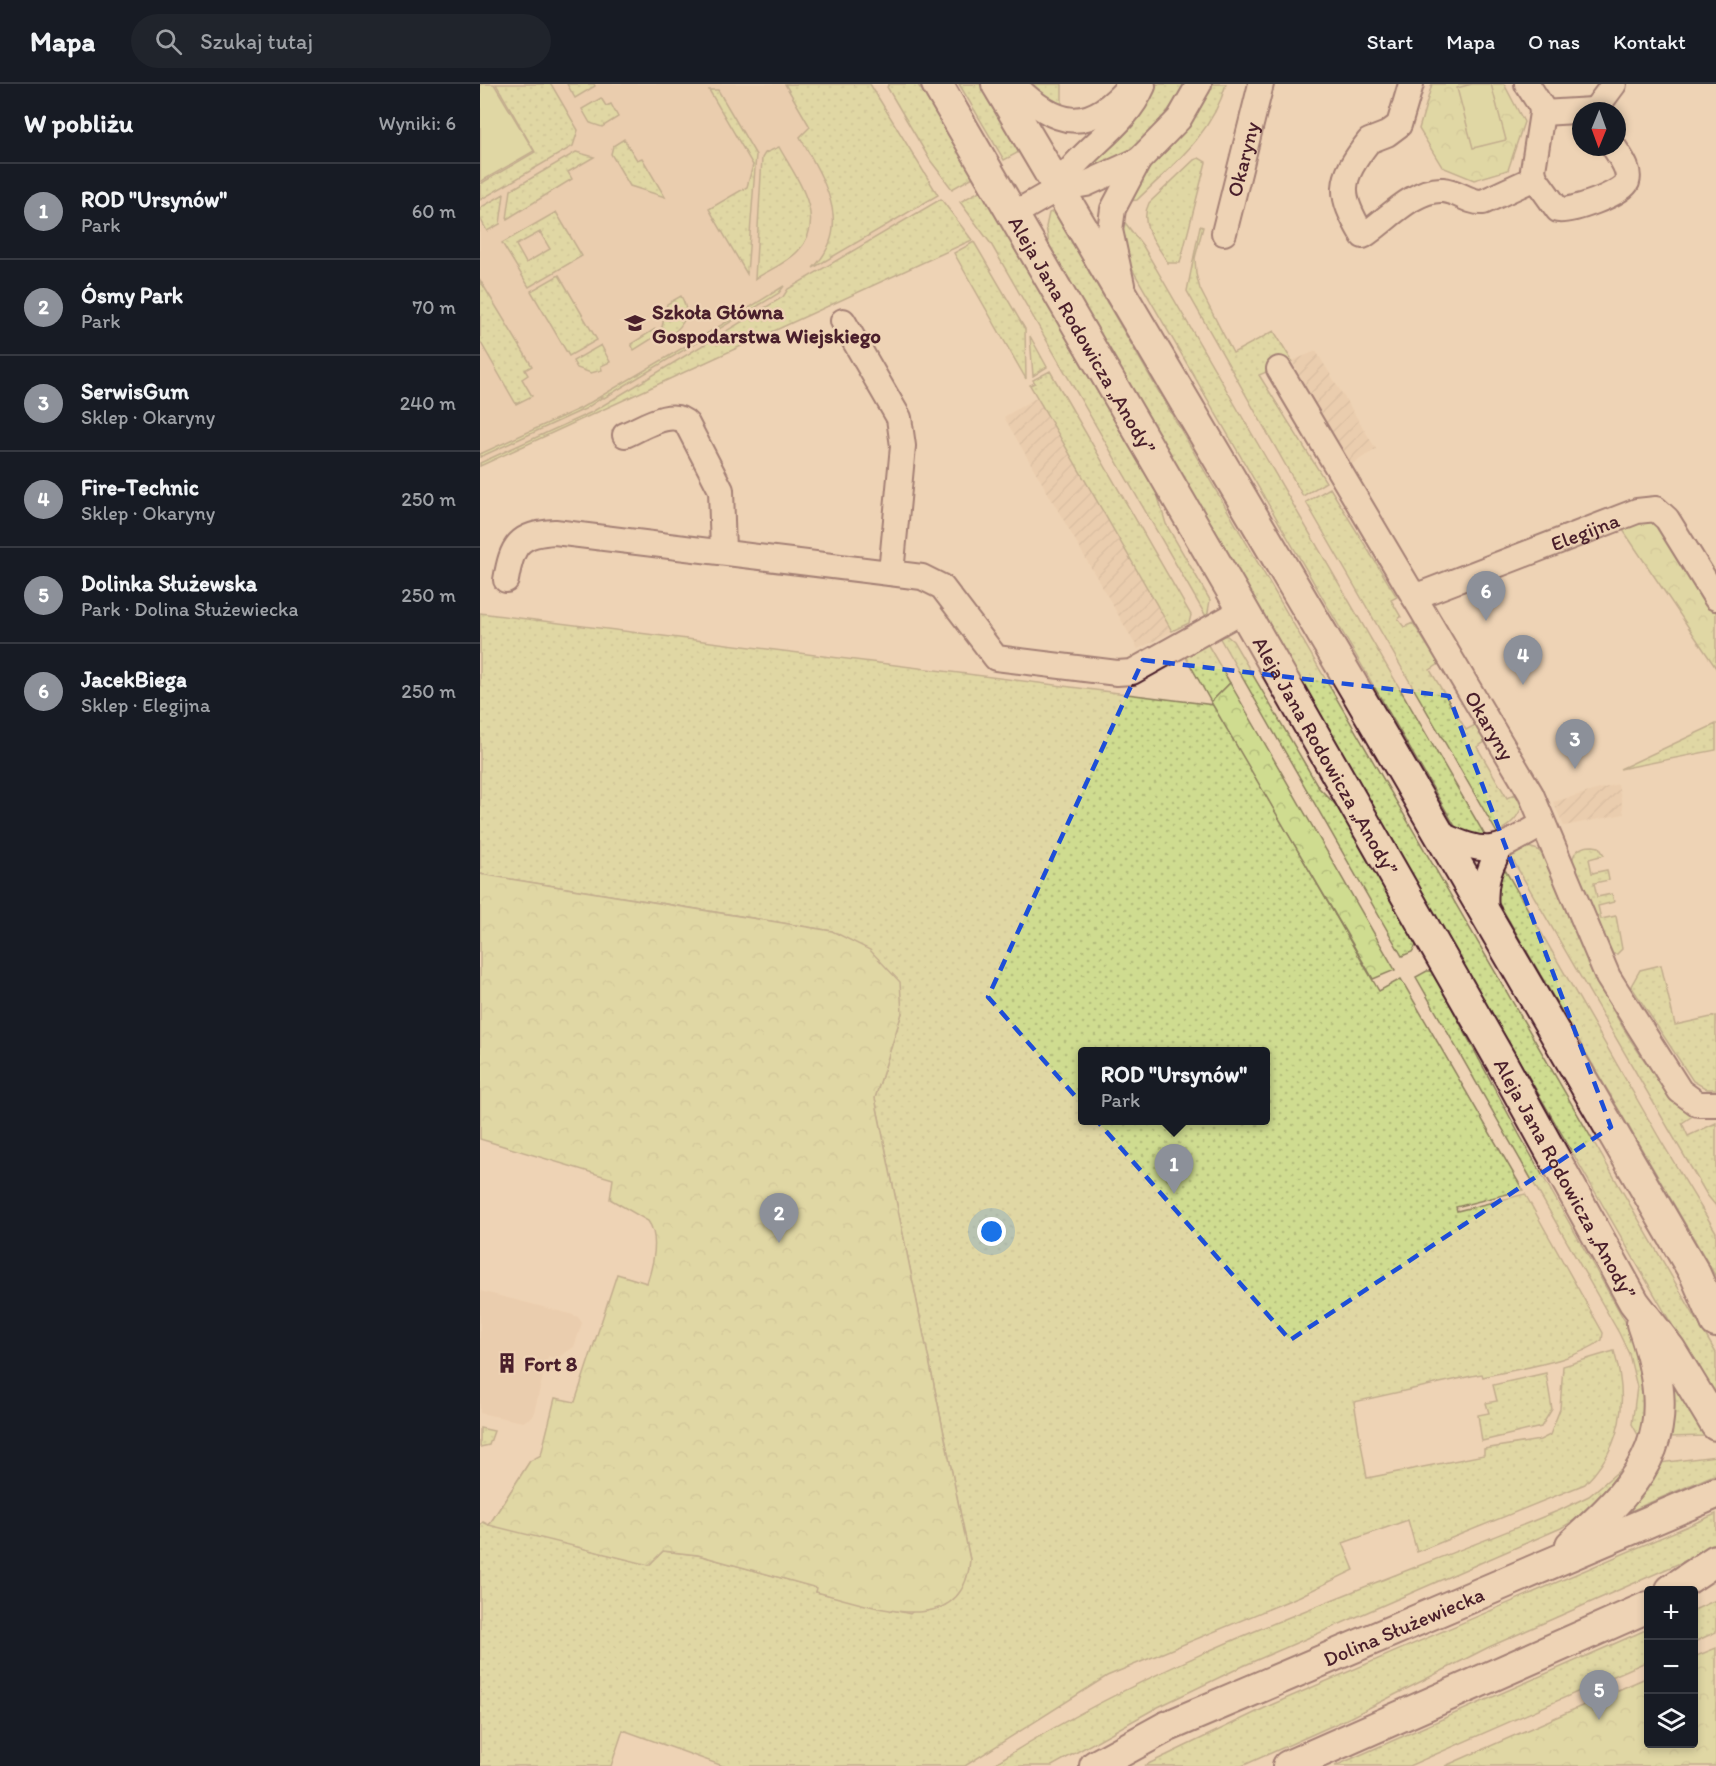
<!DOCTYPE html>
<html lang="pl">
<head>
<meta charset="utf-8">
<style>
  :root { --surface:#171b24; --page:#20242c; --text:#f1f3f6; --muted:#9ea1a6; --line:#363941; --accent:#8c9099 }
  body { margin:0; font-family:Itim,sans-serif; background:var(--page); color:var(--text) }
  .controls { position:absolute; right:18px; bottom:18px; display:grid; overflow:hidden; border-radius:6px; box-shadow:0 3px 9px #0003 }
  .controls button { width:54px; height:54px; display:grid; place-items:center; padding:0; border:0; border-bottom:2px solid var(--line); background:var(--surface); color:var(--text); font:30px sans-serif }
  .compass { position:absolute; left:1092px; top:18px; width:54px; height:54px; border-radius:50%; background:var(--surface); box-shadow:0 3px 9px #0003; rotate:181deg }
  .you { position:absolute; left:512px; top:1148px; width:21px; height:21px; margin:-15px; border:4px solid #fff; border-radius:50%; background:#1a73e8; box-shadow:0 0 0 9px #1a73e833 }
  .badge { display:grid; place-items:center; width:39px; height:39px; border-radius:50%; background:var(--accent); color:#fff; font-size:20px; font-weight:700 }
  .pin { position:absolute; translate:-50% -50px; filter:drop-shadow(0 2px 3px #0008) }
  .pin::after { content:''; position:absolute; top:32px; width:21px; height:18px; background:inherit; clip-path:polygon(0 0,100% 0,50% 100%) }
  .popup { position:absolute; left:598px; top:963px; width:192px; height:78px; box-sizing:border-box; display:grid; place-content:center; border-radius:6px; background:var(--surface); filter:drop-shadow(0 2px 4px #0005); font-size:20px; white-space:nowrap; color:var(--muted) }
  .popup b { font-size:22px; color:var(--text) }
  .popup::after { content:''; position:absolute; left:50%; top:100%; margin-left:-12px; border:12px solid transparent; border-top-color:var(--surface) }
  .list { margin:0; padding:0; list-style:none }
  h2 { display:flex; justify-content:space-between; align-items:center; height:78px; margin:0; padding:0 24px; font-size:26px }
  h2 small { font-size:20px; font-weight:400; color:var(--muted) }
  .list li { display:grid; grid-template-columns:39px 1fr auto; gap:18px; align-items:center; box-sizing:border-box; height:96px; padding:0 24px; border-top:2px solid var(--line) }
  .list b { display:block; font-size:22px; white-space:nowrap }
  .list p { margin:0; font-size:20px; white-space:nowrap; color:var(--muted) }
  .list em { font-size:20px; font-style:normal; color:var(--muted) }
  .icon { flex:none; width:33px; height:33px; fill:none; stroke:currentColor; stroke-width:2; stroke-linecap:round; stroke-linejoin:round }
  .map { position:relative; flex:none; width:1236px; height:1682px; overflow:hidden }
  header { display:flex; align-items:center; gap:36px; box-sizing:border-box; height:84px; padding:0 30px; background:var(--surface); border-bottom:2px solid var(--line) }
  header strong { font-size:28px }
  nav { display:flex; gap:33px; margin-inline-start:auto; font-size:21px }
  .search { width:420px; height:54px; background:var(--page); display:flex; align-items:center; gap:15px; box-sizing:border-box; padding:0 21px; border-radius:33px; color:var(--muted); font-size:22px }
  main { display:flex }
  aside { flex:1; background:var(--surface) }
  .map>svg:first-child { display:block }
</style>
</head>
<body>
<header>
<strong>Mapa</strong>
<div class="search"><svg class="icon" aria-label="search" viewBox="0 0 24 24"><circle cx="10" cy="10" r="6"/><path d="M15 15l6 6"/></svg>Szukaj tutaj</div>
<nav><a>Start</a><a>Mapa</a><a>O nas</a><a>Kontakt</a></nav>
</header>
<main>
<aside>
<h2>W pobliżu<small>Wyniki: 6</small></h2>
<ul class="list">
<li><span class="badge">1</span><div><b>ROD &quot;Ursynów&quot;</b><p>Park</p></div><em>60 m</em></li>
<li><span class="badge">2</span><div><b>Ósmy Park</b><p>Park</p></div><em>70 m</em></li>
<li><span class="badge">3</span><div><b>SerwisGum</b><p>Sklep · Okaryny</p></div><em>240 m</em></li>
<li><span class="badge">4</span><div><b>Fire-Technic</b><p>Sklep · Okaryny</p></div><em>250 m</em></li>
<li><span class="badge">5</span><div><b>Dolinka Służewska</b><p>Park · Dolina Służewiecka</p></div><em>250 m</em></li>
<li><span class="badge">6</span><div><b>JacekBiega</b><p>Sklep · Elegijna</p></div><em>250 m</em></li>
</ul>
</aside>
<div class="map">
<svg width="1236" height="1682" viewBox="0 0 1236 1682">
  <defs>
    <pattern id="industrial-furrows" width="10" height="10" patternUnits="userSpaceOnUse" patternTransform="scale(1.5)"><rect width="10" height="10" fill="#e5c5a6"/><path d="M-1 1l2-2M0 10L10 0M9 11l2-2" fill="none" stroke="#c6a98f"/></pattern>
    <pattern id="grass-dots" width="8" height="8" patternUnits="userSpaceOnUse" patternTransform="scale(1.5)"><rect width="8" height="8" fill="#cfdc90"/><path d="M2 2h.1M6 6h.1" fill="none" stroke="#b3bc7c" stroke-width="1.8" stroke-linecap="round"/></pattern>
    <pattern id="forest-crowns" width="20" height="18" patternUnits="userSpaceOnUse" patternTransform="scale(1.5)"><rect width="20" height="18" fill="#cfdc90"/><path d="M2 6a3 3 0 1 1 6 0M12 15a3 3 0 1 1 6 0" fill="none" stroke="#b3bc7c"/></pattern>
  </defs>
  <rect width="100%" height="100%" fill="#eed3b5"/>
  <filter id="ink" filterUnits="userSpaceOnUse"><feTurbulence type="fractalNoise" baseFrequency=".0167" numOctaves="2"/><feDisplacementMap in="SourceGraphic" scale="12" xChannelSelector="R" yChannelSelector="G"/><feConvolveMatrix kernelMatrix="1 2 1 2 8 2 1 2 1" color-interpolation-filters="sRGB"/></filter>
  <g filter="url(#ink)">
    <!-- built -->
    <path fill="#e5c5a6" d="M 0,0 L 352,0 L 451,174 L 0,382 Z
      M 0,1207 L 90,1230 L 98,1233 L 102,1239 L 94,1263 L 77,1274 L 68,1272 L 53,1332 L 43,1338 L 0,1329 Z"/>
    <!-- industrial -->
    <path fill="url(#industrial-furrows)" d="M 836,267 L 896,365 L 869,382 L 812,277 Z
      M 557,313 L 692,548 L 658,565 L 524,333 Z
      M 1138,700 L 1144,730 L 1084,742 L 1073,718 Z"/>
    <!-- grass -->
    <path fill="url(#grass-dots)" stroke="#8c7e5e" stroke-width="1.5" fill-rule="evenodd" d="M 16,0 L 71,0 L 98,46 L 93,62 L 0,116 L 0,100 L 55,68 Z
      M 87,0 L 114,0 L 115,2 L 95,14 Z
      M 305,0 L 390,0 L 458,111 L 333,184 C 375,142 343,95 320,53 L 330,43 Z
      M 409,0 L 437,0 L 462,33 L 495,92 L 472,105 L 450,76 L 407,3 Z
      M 479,0 L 502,0 L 541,67 L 524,76 Z
      M 546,0 L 582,0 L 582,26 Z
      M 676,0 L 706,0 C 682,40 656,65 616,88 L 611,79 C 640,59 663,34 676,0 Z
      M 731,0 L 746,0 C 733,49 692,82 657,116 L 648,117 L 663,90 L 694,59 L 712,37 Z
      M 229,6 L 238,6 L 276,71 L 267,190 L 229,125 L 267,103 L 273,81 Z
      M 121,14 L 126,22 L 131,20 L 138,33 L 122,43 L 110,39 L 102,25 Z
      M 144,55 L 157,76 L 162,74 L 185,113 L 150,102 L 131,70 L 133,62 Z
      M 299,63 C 315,92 349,135 318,167 C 307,179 289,186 275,195 L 282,74 L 285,69 Z
      M 96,68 L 114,73 L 88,88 L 92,95 L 27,135 L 31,106 Z
      M 719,74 L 726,78 L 700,179 L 688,179 C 677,160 658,141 669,119 L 714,76 Z
      M 503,105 L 675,403 L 686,440 L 730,516 L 727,534 L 511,160 L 480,118 Z
      M 24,110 L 20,140 L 7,147 L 0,134 L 0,124 Z
      M 461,115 L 492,156 L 0,382 L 0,379 L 112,328 L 303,213 L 308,205 Z
      M 574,127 L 1236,1269 L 1236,1317 L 570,165 L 566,143 L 569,129 Z
      M 76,128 L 102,172 L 49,203 L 22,159 ZM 60,148 L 70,165 L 46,179 L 36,161 Z
      M 643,136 L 663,162 L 1010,760 L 980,751 L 648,178 L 640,154 Z
      M 720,142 L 723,143 L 715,174 L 716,190 L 720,205 L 753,269 L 794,247 L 812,277 L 779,291 L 846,398 L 823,412 L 707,207 Z
      M 494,158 L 545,245 L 546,295 L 474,169 Z
      M 79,191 L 117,256 L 89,272 L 51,207 Z
      M 0,196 L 52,282 L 45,286 L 48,291 L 42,295 L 52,312 L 36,320 L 0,257 Z
      M 304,202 L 299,209 L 260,233 L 259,230 Z
      M 201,212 C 213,233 201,245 183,256 L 180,252 L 187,220 Z
      M 253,234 L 254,236 L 124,314 L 123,313 L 105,325 L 0,373 L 0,370 L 101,324 Z
      M 175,245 L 173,254 L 154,266 L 151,260 Z
      M 550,252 L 567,283 L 553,292 Z
      M 121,261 L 130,278 L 121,282 L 122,286 L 111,289 L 97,284 L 93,277 Z
      M 570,287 L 711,531 L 709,539 L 692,547 L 550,301 L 555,299 L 553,296 Z
      M 850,404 L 917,513 L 911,516 L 921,533 L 918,535 L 924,543 L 933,539 L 959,580 L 950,586 L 986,646 L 995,641 L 1005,658 L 997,663 L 1027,714 L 1035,710 L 1042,723 C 1037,733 1033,739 1023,745 L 1024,751 L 1020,754 L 826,418 Z
      M 0,529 L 734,621 L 899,907 L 921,895 L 1043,1106 L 976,1123 L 977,1127 L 1045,1110 L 1123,1249 L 1122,1256 C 1093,1278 1039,1284 1003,1293 L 1002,1290 L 996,1291 L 874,1318 L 887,1394 L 1004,1371 L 1004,1365 L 1060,1356 L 1070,1351 L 1080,1325 L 1083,1282 L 1134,1267 C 1149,1317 1143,1362 1105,1400 L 937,1468 L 928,1436 L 863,1459 L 874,1486 L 820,1512 L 627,1592 L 485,1682 L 243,1682 L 143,1646 L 131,1682 L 0,1682 L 0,1441 L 3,1438 L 9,1441 L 50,1377 L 99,1463 L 169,1481 L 183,1467 L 218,1471 L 338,1504 L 336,1508 L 430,1530 L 490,1476 L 395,1014 L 422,929 L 352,847 L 0,790 ZM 602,968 L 786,968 L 786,1036 L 602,1036 Z
      M 738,551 L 747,552 L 753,557 L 839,704 L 861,726 L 937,860 L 932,868 L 922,872 Z
      M 725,556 L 750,599 L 731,618 L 703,568 Z
      M 1236,640 L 1236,666 L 1140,685 Z
      M 1113,762 L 1119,763 L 1124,771 L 1109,775 L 1112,789 L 1127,786 L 1129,796 L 1114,799 L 1117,813 L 1132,810 L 1134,818 L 1118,822 L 1121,835 L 1136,832 L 1142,865 L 1137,870 L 1129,870 L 1092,779 C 1093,766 1101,762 1113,762 Z
      M 1048,763 L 1058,766 L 1064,772 C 1099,858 1141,970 1214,1031 L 1202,1039 L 1208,1052 L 1236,1039 L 1236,1122 L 1227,1111 L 1031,773 Z
      M 1020,777 L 1181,1057 L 1236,1148 L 1236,1193 L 1010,804 Z
      M 1181,881 L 1195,941 L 1236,932 L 1236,1005 L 1227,1005 L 1213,997 L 1151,902 L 1160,886 Z
      M 947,887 L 952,887 L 1039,1050 L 1150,1246 L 1165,1282 L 1164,1353 L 1158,1351 L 1152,1340 L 1157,1303 L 1149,1270 L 1139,1249 L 936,893 Z
      M 1066,1289 L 1072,1325 L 1061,1343 L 1002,1357 L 998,1331 L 1009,1329 L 1006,1319 L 1017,1317 L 1013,1301 Z
      M 1197,1305 L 1199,1307 L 1225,1352 L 1188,1353 L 1191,1309 Z
      M 0,1344 L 14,1347 L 9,1361 L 0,1363 Z
      M 1236,1372 L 1236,1390 L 1139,1432 L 1179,1379 Z
      M 1154,1374 L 1113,1426 L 1081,1444 L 763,1582 L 676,1624 L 572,1682 L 511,1682 C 687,1568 888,1505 1080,1426 L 1109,1412 Z
      M 1236,1430 L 1236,1461 L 1225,1468 L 1009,1563 L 867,1635 L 762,1682 L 664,1682 L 791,1621 Z
      M 1236,1516 L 1236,1548 L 1214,1558 L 1214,1526 Z
      M 1168,1545 L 1168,1577 L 929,1682 L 855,1682 Z"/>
    <!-- forest -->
    <path fill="url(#forest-crowns)" stroke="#8c7e5e" stroke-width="1.5" d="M 952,0 L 1024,0 L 1044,38 L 1028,86 L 994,96 L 962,83 L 939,45 Z
      M 1172,431 L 1236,522 L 1236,584 L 1143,446 L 1135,446 Z
      M 750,599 L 915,886 L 893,895 L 731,618 Z
      M 0,790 L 352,847 L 390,866 L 420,898 L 422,929 L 395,1014 L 490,1476 C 483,1560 387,1520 336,1508 L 337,1504 L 218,1471 L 183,1467 L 169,1481 L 9,1441 L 50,1377 L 61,1371 L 75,1314 L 95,1318 L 137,1190 L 167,1199 C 173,1181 180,1153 168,1137 L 130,1115 L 133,1095 L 0,1055 Z
      M 1236,1564 L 1236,1682 L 965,1682 L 1168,1593 L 1168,1660 L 1214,1660 L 1214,1573 Z"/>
    <!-- pitch -->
    <path fill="#cfdc90" stroke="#8c7e5e" stroke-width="1.5" d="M 0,0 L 14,0 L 54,67 L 0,98 Z
      M 992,0 L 1011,0 L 1026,56 L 993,64 L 977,4 Z"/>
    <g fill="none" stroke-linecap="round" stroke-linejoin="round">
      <!-- minor casing -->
      <g stroke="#4a1f2b" stroke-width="28">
        <g id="minor">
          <path d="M 533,0 C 577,44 609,51 651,0"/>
          <path d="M 931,0 L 919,41 L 907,50 L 889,57 C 858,97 858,109 883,152 C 906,137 934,104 963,106 C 978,107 988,119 1003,118 L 1055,94"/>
          <path d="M 1047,0 L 1061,22 L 1062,29 L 1053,86 L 1055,94 L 1078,126 C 1091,128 1142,110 1147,98 C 1151,86 1140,73 1134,63"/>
          <path d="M 1114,27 L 1134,0"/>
          <path d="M 1062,29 L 1113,26"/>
          <path d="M 577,105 C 600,64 644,46 663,2"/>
          <path d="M 532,131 L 577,105 L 606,100 L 659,76"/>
          <path id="s1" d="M 744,149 L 781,0"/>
          <path d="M 642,201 L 630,146 L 633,125 L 659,76 L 699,35 L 719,0"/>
          <path d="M 363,237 L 419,334 L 423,362 L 411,489"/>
          <path id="s2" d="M 799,285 L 1051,710 L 1128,893 L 1200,1007 L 1218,1020 L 1236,1020"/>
          <path d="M 145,351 C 162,344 193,323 207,340 L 241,406 L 243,467"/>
          <path d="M 26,496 C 32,461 38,450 75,448 L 442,493 L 462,503 L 516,574 L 637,589 L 652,588 L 763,526"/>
          <path id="s3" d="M 934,513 L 1157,427 L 1176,425 L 1187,435 L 1236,514"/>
          <path d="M 957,749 C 1011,773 1014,768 1063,740"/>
          <path d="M 1006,832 C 1004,805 1006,787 1021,764"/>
        </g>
      </g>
      <!-- major casing -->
      <g stroke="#4a1f2b" stroke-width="34">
        <g id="major">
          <path id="s4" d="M 457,0 L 763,526 L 1022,979 L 1154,1218 L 1190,1265 L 1236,1341"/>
          <path d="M 517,0 L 879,612 L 1215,1190 L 1236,1238"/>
          <path d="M 1091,1461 C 1172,1389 1200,1349 1162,1240"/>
          <path d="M 1191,1506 L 1236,1476"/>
          <path id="s5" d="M 615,1682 L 686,1643 L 1236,1409"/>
          <path d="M 808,1682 L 1168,1523"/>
        </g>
      </g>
      <!-- minor -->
      <use href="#minor" stroke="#eed3b5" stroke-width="24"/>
      <!-- major -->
      <use href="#major" stroke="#eed3b5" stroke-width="30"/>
    </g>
  </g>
  <!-- marked area -->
  <path d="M0 0H1236V1682H0ZM 663,576 L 969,612 L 1131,1043 L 810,1256 L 508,913 Z" fill="#eed3b5" fill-opacity=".55" fill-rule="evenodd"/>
  <path fill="none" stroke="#1d4ed8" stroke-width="4.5" stroke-dasharray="12 8" stroke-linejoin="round" d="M 663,576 L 969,612 L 1131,1043 L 810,1256 L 508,913 Z"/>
  <!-- icons -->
  <defs>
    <g id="university-bare" transform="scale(1.62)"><path d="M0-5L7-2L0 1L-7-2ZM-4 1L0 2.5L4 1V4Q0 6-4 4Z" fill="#4a1f2b" stroke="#eed3b5" stroke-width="2.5" paint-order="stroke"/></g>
    <g id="building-bare" transform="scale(1.62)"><path d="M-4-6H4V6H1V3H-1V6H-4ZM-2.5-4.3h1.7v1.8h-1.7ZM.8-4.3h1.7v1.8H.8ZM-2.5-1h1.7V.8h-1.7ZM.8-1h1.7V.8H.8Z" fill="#4a1f2b" stroke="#eed3b5" stroke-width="2.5" paint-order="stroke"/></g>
  </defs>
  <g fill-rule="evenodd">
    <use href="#university-bare" x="155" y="239"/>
    <use href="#building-bare" x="27" y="1279"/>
  </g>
  <g text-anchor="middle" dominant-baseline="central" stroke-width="5" stroke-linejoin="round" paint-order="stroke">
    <!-- street labels -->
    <g font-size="21" fill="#4a1f2b" stroke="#eed3b5">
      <text stroke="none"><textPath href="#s1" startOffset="76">Okaryny</textPath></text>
      <text stroke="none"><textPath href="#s4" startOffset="290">Aleja Jana Rodowicza „Anody”</textPath></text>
      <text stroke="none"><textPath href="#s3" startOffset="183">Elegijna</textPath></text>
      <text stroke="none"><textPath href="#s2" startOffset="414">Okaryny</textPath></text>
      <text stroke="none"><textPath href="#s4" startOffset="776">Aleja Jana Rodowicza „Anody”</textPath></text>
      <text stroke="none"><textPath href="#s4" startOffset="1262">Aleja Jana Rodowicza „Anody”</textPath></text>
      <text stroke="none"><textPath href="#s5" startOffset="339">Dolina Służewiecka</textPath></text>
    </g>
    <!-- poi labels -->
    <g font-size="21" font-weight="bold" fill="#4a1f2b" stroke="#eed3b5" text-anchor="start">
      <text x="172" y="227">Szkoła Główna<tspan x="172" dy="24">Gospodarstwa Wiejskiego</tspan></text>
      <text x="44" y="1279">Fort 8</text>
    </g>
  </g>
</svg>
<div class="controls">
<button>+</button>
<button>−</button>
<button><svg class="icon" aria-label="layers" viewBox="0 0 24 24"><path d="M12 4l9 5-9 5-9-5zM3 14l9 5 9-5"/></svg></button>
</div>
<svg class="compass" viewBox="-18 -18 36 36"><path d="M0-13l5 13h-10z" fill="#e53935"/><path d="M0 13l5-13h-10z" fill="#9ea1a6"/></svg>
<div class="you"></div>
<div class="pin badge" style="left:694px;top:1110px">1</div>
<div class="popup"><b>ROD &quot;Ursynów&quot;</b>Park</div>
<div class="pin badge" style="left:299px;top:1159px">2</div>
<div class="pin badge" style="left:1095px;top:685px">3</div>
<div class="pin badge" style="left:1043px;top:601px">4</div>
<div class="pin badge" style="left:1119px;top:1636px">5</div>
<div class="pin badge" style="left:1006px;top:537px">6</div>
</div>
</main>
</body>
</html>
